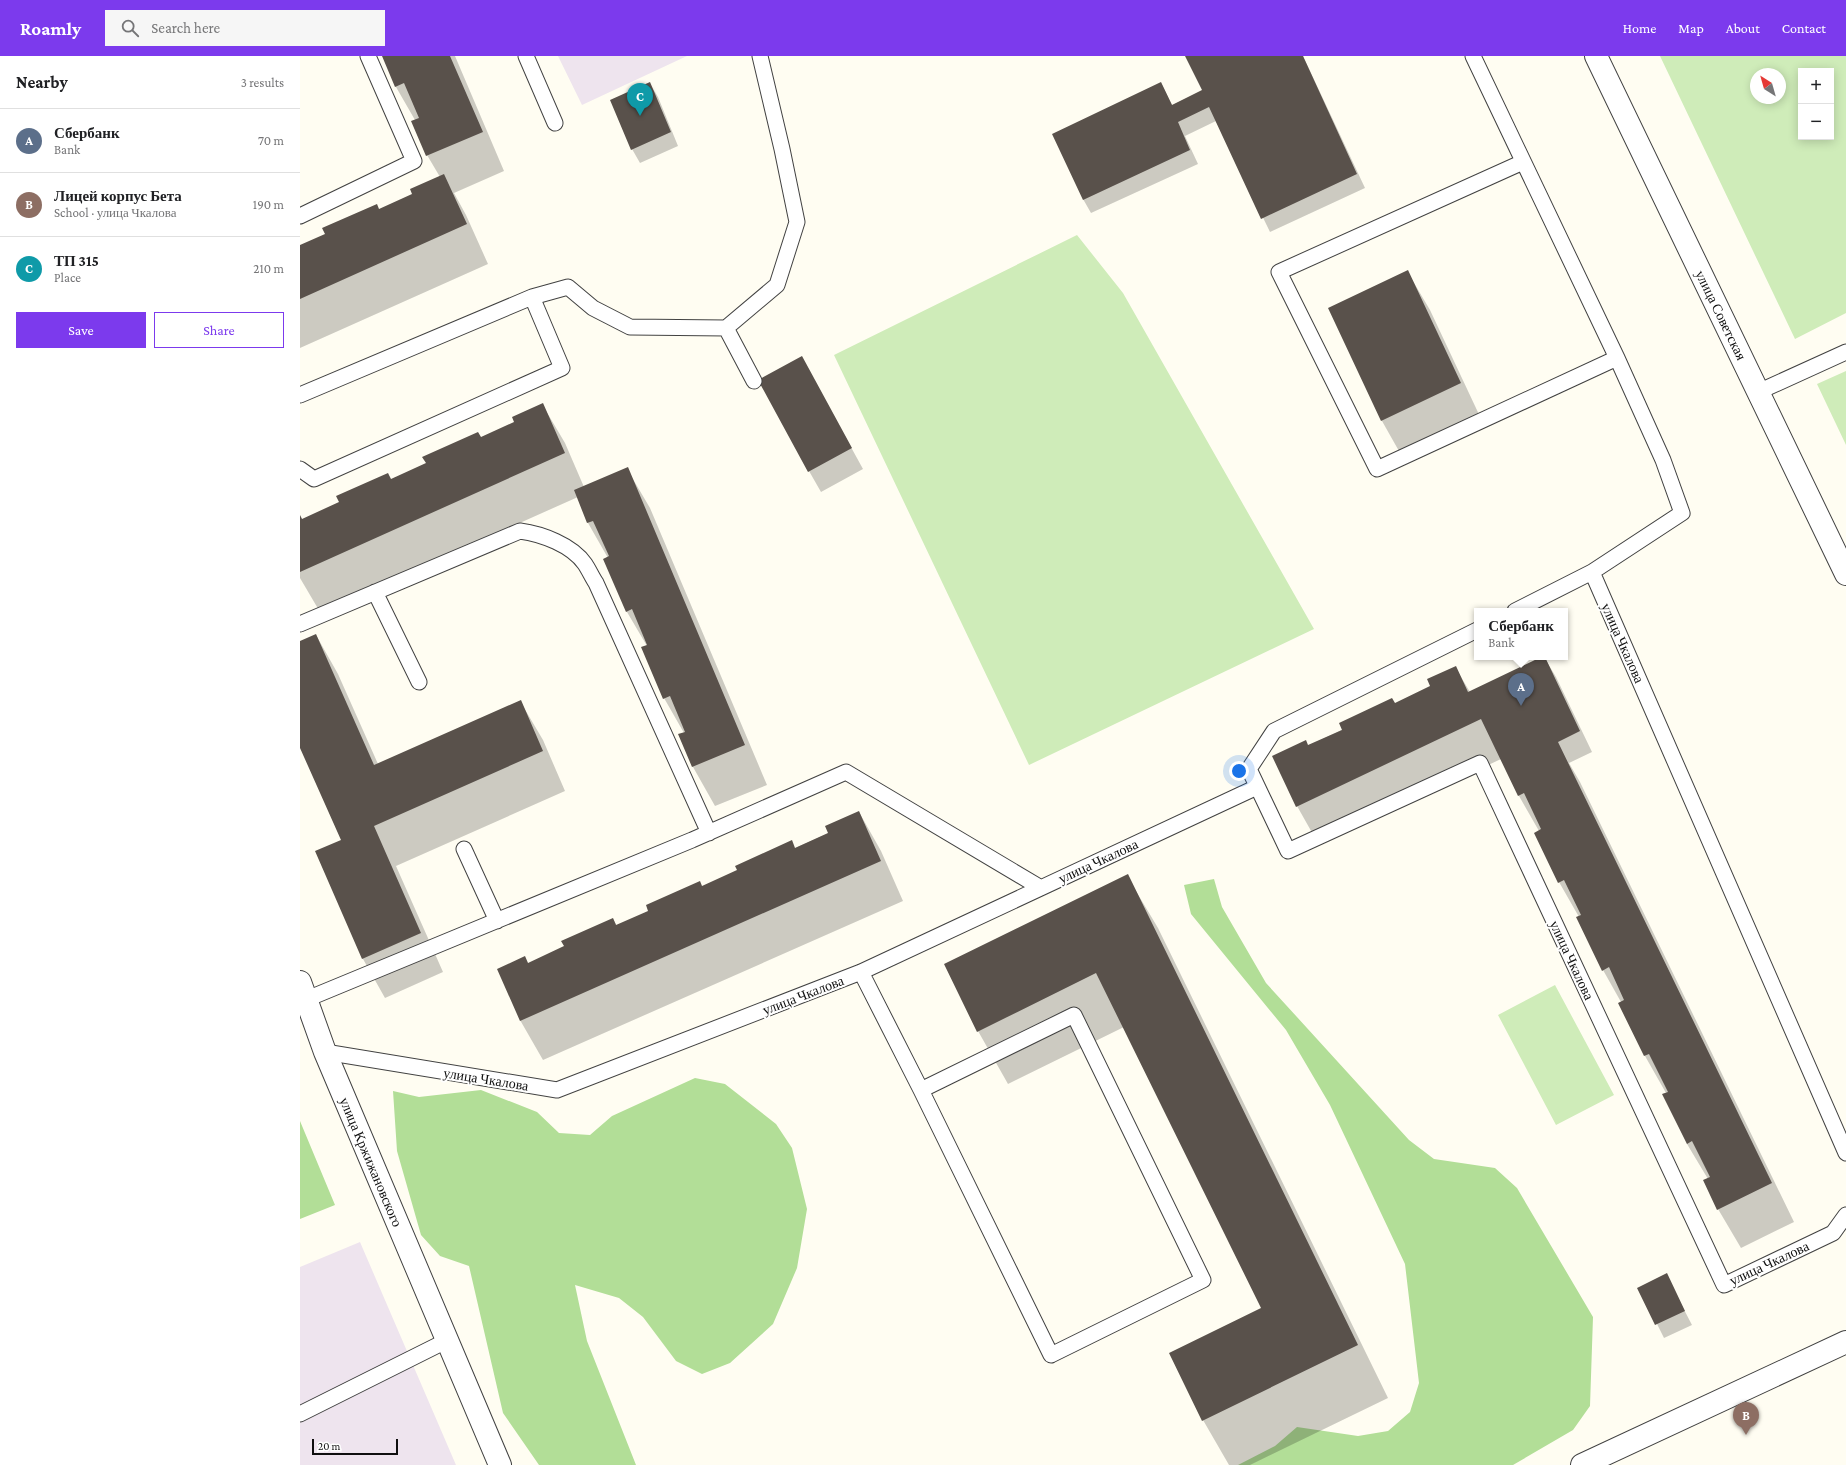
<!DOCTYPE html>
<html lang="en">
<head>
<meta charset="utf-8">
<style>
  :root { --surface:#fff; --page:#f6f6f6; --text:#202124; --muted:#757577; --line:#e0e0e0; --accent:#7c3aed }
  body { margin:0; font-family:"Crimson Pro",serif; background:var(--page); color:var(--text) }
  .controls { position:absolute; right:12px; top:12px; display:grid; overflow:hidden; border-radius:0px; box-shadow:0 2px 10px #0003 }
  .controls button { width:36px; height:36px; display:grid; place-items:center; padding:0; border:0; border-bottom:1px solid var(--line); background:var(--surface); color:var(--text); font:20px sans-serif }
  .compass { position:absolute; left:1450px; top:12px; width:36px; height:36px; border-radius:50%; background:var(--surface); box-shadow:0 2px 10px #0003; rotate:323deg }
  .scale { position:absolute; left:12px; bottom:10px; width:86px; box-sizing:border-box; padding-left:4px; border:2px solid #0f0f0f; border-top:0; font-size:11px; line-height:14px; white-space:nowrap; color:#0f0f0f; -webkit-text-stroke:3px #fff; paint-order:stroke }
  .you { position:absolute; left:939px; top:715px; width:14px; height:14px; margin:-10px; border:3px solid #fff; border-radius:50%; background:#1a73e8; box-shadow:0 0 0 6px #1a73e833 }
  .badge { display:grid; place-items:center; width:26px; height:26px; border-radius:50%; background:var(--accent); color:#fff; font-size:13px; font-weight:700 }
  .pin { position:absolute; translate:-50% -33px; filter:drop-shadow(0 1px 2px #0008) }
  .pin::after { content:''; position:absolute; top:21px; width:14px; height:12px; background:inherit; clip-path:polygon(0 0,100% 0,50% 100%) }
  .popup { position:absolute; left:1174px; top:552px; width:94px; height:52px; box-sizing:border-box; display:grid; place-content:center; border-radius:0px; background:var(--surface); filter:drop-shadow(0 1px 3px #0005); font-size:13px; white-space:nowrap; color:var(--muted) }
  .popup b { font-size:15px; color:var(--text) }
  .popup::after { content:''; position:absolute; left:50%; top:100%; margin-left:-8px; border:8px solid transparent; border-top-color:var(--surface) }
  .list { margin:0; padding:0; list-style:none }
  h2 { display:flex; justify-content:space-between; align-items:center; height:52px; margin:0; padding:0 16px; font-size:17px }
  h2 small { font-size:13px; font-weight:400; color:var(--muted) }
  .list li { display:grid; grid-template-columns:26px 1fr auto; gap:12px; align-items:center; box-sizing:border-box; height:64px; padding:0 16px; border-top:1px solid var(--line) }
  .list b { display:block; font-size:15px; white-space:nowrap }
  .list p { margin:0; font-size:13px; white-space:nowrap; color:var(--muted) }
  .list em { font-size:13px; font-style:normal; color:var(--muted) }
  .actions { display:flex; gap:8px; padding:12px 16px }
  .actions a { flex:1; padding:9px 0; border:1px solid var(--accent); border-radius:0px; text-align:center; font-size:14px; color:var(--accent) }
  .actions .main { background:var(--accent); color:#fff }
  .icon { flex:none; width:22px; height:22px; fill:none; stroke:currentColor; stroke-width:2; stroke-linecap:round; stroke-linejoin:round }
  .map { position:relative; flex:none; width:1546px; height:1409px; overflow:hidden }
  header { display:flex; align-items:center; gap:24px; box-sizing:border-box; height:56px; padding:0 20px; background:var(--accent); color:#fff }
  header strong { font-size:19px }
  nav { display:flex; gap:22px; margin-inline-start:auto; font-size:14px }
  .search { width:280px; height:36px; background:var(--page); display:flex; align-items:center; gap:10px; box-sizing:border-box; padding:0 14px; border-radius:0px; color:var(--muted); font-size:15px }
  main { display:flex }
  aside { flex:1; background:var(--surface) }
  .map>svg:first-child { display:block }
</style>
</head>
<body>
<header>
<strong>Roamly</strong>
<div class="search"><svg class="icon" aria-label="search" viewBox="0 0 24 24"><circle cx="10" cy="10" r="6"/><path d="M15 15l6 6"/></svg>Search here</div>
<nav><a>Home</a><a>Map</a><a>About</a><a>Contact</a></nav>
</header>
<main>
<aside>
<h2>Nearby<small>3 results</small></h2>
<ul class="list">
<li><span class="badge" style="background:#5c6f8a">A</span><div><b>Сбербанк</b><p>Bank</p></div><em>70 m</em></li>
<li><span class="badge" style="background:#8d6e63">B</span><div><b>Лицей корпус Бета</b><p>School · улица Чкалова</p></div><em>190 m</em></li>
<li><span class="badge" style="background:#0f9aa8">C</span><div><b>ТП 315</b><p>Place</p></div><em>210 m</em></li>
</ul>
<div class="actions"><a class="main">Save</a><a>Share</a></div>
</aside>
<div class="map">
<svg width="1546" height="1409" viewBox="0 0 1546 1409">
  <rect width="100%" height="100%" fill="#fffdf2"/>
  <!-- industrial -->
  <path fill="#eee4ee" d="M 258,0 L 387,0 L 282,49 Z
    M 60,1186 L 156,1409 L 0,1409 L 0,1211 Z"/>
  <!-- green -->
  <path fill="#cfecb9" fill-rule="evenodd" d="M 1360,0 L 1546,0 L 1546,257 L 1495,283 ZM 1501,15 L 1531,15 L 1531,81 L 1501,81 ZM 1456,18 L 1480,18 L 1480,42 L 1456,42 Z
    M 777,179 L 823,237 L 1014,573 L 729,709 L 534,299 Z
    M 1546,315 L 1546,389 L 1517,328 Z
    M 1255,929 L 1314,1039 L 1256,1069 L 1198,959 Z"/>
  <!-- forest -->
  <path fill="#b2de97" d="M 914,823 L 922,851 L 966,927 L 1109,1084 L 1134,1103 L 1195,1112 L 1217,1132 L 1293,1261 L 1290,1350 L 1273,1374 L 1213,1409 L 938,1409 L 975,1390 L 997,1371 L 1058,1380 L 1088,1375 L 1110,1356 L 1119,1327 L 1105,1208 L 1030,1049 L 986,974 L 891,858 L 884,829 Z
    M 395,1022 L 425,1028 L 476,1068 L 492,1092 L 507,1153 L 497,1212 L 473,1268 L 430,1307 L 402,1318 L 376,1305 L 343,1261 L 319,1242 L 275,1229 L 287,1285 L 336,1409 L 239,1409 L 203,1357 L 169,1210 L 140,1200 L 121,1179 L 97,1095 L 93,1035 L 119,1041 L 181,1034 L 237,1056 L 259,1077 L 290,1079 L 312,1060 Z
    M 0,1065 L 35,1149 L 0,1163 Z"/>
  <!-- shadow -->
  <path fill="#0003" d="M 83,0 L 155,0 L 204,115 L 154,137 L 166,159 L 188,208 L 0,292 L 0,190 L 114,139 L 140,121 L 127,99 L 112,65 L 115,64 L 96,31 Z
    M 887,0 L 1003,0 L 1065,132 L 970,176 L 916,65 L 885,80 L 898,108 L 791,157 L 783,143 L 861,27 L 872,49 L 903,35 Z
    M 350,28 L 358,41 L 378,90 L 340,107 L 332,93 Z
    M 1107,215 L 1130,254 L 1183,367 L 1104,404 L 1082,365 Z
    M 513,322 L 563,413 L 521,436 L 509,415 Z
    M 242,348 L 265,387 L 284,431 L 327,413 L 350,452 L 467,729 L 415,750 L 393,711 L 379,679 L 384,677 L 364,642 L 347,590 L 327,556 L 305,503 L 308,502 L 288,467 L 278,441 L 20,556 L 0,522 L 0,460 L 2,464 L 216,367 Z
    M 16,579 L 38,618 L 78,708 L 220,645 L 243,684 L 265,735 L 96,810 L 143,916 L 85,942 L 63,903 L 16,796 L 42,785 L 0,690 L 0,586 Z
    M 1244,601 L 1256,621 L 1292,696 L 1269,707 L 1280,726 L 1494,1166 L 1441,1192 L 1418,1153 L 1408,1123 L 1387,1088 L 1363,1038 L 1366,1037 L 1345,1000 L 1319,947 L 1321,946 L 1303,914 L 1279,861 L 1259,826 L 1239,775 L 1219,740 L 1201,703 L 1019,789 L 997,750 L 1008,690 L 1131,631 L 1155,611 L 1170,636 Z
    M 559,756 L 581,795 L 603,845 L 243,1004 L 220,964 L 225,902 L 228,908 L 265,891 L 313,863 L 317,870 L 402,831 L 495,792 L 529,777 Z
    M 827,820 L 858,872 L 1088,1342 L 950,1409 L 929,1409 L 903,1364 L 962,1252 L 824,971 L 708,1028 L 678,975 Z
    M 1366,1219 L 1392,1269 L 1364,1282 L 1339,1232 Z"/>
  <!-- building -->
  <path fill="#59514b" d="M 82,0 L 150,0 L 183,76 L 126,100 L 111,65 L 119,62 L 104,27 L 95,31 Z
    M 885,0 L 1003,0 L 1057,118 L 961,163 L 909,51 L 878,66 L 890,94 L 783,144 L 752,78 L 861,26 L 872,49 L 902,34 Z
    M 350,26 L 371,76 L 331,94 L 310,44 Z
    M 144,118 L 167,168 L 0,243 L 0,189 L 25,178 L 22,172 L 77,148 L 79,153 L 112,138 L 110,133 Z
    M 1108,214 L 1161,327 L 1081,365 L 1028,252 Z
    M 502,300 L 552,392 L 508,416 L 458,324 Z
    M 243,347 L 265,397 L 0,516 L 0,459 L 2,463 L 39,446 L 36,440 L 88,417 L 91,423 L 126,407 L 122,401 L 178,376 L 181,381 L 214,366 L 212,361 Z
    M 328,411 L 445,689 L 392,711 L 378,678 L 385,676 L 370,640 L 363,643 L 341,591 L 347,589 L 332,553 L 326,556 L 303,503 L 309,500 L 293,465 L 287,467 L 274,434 Z
    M 16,578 L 74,709 L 221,644 L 243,695 L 74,770 L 121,877 L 62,903 L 15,795 L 41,784 L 0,692 L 0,585 Z
    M 1241,601 L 1245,601 L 1280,675 L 1258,686 L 1472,1127 L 1417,1154 L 1403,1124 L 1410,1121 L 1392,1085 L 1387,1088 L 1362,1038 L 1368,1036 L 1349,998 L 1344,1000 L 1318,947 L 1324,944 L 1309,911 L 1302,915 L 1276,861 L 1281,859 L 1264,824 L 1258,827 L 1234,777 L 1241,773 L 1224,737 L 1218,740 L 1181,663 L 996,751 L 972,700 L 1006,684 L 1008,689 L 1042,674 L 1039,667 L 1092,642 L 1095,647 L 1130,630 L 1127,623 L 1156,610 L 1168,636 Z
    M 559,755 L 581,805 L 220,965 L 197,913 L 225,900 L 228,907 L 264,890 L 261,885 L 313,862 L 316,869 L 348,855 L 346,849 L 400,825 L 402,830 L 437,814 L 435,810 L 492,784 L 495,792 L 528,777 L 525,770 Z
    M 828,818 L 1058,1289 L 902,1365 L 869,1297 L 961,1252 L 796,917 L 677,976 L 644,908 Z
    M 1367,1217 L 1385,1255 L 1355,1269 L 1337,1232 Z"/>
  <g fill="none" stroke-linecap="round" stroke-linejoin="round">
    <!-- service casing -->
    <g stroke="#424242" stroke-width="17">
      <path id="service" d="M 226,0 L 255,67
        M 1173,0 L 1317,302 L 1363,404 L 1382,457 L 1292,516 L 1215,555
        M 1223,106 L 979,216 L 1077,413 L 1317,302
        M 0,160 L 114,105 L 68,0
        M 232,241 L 268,231 L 293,252 L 330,271 L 426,272
        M 454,325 L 426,272 L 477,229 L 497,166 L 482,93 L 460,0
        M 1458,336 L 1546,296
        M 0,339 L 232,241 L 262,312 L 14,423 L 0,413
        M 1292,516 L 1546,1097
        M 75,536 L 119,626
        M 0,568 L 220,475 C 242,478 272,489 285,508 C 289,514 292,521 296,527 L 409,777
        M 1177,574 L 974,675 L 949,713 L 988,795 L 1180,707 L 1424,1229 L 1533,1177 L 1546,1159
        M 164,793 L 197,865
        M 561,916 L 621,1034 L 751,1299 L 903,1224 L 774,959 L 621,1034
        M 7,943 L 392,784 L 546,716 L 741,832
        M 25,996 L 257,1034 L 561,916 L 957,731
        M 0,1358 L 146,1285"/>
    </g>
    <!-- minor casing -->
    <g stroke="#424242" stroke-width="24">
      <path id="minor" d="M 0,926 L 25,996 L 200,1409
        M 1282,1409 L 1546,1286"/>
    </g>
    <!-- tertiary casing -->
    <g stroke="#424242" stroke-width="24">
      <path id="tertiary" d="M 1296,0 L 1546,518"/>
    </g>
    <!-- service -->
    <use href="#service" stroke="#fff" stroke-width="15"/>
    <!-- minor -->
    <use href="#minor" stroke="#fff" stroke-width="22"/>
    <!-- tertiary -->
    <use href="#tertiary" stroke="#fff" stroke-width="22"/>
  </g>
  <g text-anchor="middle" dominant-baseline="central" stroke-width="4" stroke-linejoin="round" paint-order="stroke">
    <!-- street labels -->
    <g font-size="14" fill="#0f0f0f" stroke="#fff">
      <text transform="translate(1421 259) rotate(64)">улица Советская</text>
      <text transform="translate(1323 587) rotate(66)">улица Чкалова</text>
      <text transform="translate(798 805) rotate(-25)">улица Чкалова</text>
      <text transform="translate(1272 904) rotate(65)">улица Чкалова</text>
      <text transform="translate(503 939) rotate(-21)">улица Чкалова</text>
      <text transform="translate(186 1023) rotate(9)">улица Чкалова</text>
      <text transform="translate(71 1106) rotate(67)">улица Кржижановского</text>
      <text transform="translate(1469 1207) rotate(-25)">улица Чкалова</text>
    </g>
  </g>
</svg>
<div class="controls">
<button>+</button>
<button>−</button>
</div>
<svg class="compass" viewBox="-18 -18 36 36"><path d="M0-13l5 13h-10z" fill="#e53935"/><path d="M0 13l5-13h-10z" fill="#757577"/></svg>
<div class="scale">20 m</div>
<div class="you"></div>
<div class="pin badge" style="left:1221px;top:650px;background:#5c6f8a">A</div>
<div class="popup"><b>Сбербанк</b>Bank</div>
<div class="pin badge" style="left:1446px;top:1379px;background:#8d6e63">B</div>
<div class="pin badge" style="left:340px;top:60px;background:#0f9aa8">C</div>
</div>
</main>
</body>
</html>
